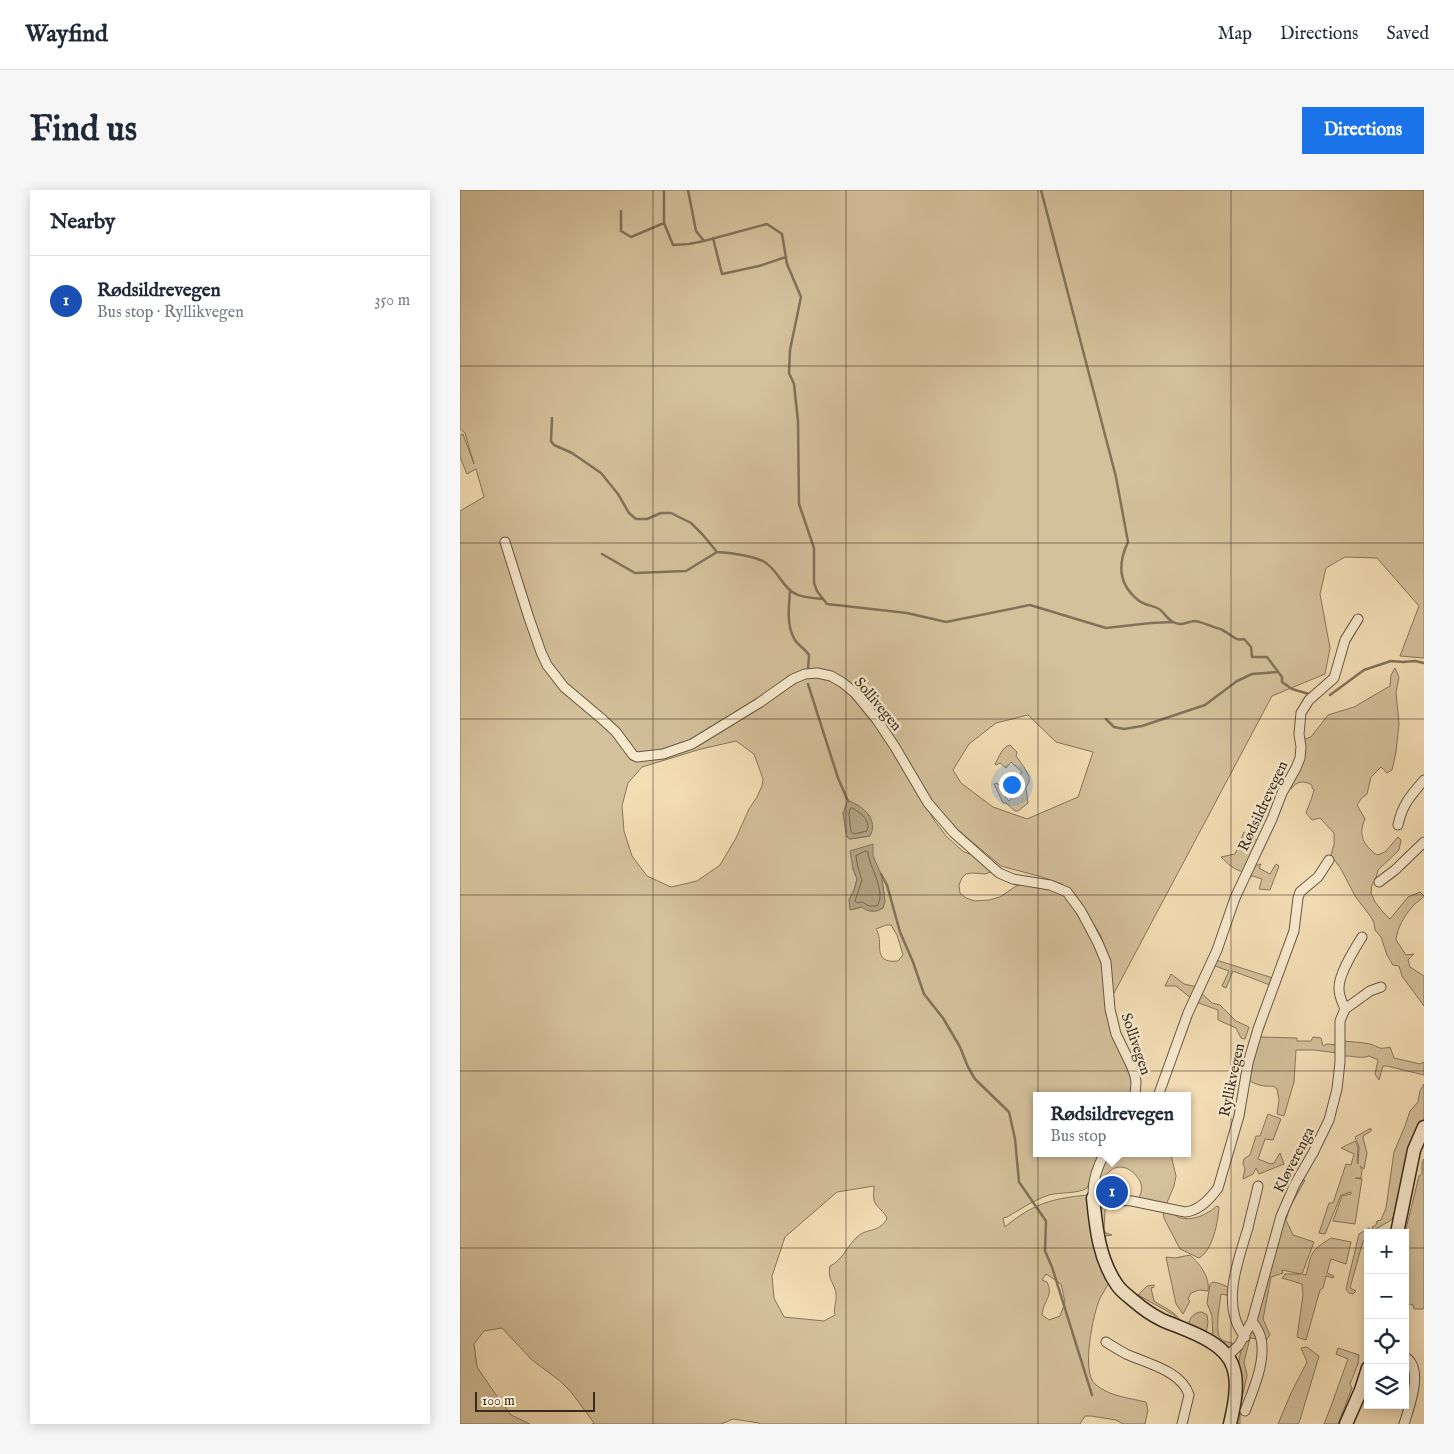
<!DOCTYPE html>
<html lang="en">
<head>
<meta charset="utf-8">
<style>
  :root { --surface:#fff; --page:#f6f6f7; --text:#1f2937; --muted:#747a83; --line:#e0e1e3; --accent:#1a73e8 }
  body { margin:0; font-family:"IM FELL English",serif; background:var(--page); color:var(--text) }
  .controls { position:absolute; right:15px; bottom:15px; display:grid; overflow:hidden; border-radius:0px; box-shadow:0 2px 12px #0003 }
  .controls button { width:45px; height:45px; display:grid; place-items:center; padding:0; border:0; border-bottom:1px solid var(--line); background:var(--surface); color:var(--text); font:25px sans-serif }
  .scale { position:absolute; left:15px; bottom:12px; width:120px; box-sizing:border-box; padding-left:5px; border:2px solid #362b1d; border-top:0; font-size:14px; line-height:18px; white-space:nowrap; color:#362b1d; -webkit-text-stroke:4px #f8eacf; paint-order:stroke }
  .you { position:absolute; left:551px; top:594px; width:18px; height:18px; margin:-12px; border:4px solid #fff; border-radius:50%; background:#1a73e8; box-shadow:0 0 0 8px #1a73e833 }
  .badge { display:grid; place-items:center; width:32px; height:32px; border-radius:50%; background:var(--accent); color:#fff; font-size:16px; font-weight:700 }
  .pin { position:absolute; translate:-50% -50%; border:2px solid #fff; box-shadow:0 1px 5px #0006 }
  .popup { position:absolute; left:573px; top:902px; width:158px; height:65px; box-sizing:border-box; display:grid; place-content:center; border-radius:0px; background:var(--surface); filter:drop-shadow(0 1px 4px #0005); font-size:16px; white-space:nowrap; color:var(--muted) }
  .popup b { font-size:19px; color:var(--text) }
  .popup::after { content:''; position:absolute; left:50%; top:100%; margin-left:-10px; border:10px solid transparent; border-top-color:var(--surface) }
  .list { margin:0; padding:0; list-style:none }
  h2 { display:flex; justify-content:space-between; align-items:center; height:65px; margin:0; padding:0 20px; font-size:21px }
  h2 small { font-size:16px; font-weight:400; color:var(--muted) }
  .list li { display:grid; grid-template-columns:32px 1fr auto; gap:15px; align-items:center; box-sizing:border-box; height:90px; padding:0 20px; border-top:1px solid var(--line) }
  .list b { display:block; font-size:19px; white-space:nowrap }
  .list p { margin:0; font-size:16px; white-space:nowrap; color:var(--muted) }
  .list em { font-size:16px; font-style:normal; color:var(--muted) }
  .icon { flex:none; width:28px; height:28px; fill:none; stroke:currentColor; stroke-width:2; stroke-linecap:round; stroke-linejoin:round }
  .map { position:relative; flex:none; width:964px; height:1234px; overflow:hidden; border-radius:0px }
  header { display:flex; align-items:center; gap:30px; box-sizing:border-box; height:70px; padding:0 25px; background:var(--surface); border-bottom:1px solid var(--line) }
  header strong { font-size:24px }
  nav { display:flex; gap:28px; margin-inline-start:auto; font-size:18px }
  .intro { display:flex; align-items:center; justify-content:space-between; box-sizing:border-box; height:120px; padding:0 30px }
  h1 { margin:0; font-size:35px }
  .button { padding:12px 22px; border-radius:0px; background:var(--accent); color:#fff; font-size:18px; font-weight:700 }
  main { display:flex; gap:30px; padding:0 30px }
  aside { flex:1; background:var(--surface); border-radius:0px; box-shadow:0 2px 12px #0003 }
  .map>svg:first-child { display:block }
</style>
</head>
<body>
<header>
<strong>Wayfind</strong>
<nav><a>Map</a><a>Directions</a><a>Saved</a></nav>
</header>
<div class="intro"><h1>Find us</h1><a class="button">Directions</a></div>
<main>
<aside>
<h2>Nearby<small></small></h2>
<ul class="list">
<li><span class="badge" style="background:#1a4fb4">1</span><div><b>Rødsildrevegen</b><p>Bus stop · Ryllikvegen</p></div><em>350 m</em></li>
</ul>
</aside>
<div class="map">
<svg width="964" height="1234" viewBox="0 0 964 1234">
  <rect width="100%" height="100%" fill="#f4deb5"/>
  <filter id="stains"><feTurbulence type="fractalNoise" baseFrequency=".004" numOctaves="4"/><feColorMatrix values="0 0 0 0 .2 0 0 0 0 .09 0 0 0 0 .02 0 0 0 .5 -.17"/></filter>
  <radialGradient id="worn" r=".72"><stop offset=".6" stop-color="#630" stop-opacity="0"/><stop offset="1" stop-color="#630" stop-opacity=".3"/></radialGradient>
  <!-- green -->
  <path fill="#d4c09b" stroke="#85765c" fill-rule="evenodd" d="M 0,0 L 964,0 L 964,468 L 940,466 L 959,416 L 917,368 L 885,367 L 866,378 L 860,404 L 870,458 L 865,484 L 812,506 L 653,805 L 650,772 L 641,746 L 616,706 L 602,694 L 582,687 L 541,676 L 498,640 L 468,607 L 430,541 L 407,509 L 389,492 L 370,481 L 353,479 L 346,486 L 353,486 L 371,489 L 390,502 L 408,522 L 441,572 L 474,630 L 487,647 L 504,662 L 513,665 L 532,679 L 531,682 L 525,684 L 512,683 L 506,684 L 502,688 L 499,695 L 500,703 L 506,708 L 515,711 L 529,710 L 540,707 L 556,696 L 565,694 L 587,697 L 605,706 L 615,718 L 639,761 L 664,867 L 672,891 L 671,906 L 577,906 L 577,963 L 640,963 L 627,998 C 618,1004 600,1002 589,1005 C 574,1010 561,1019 547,1027 L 543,1028 L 545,1037 C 572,1014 593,1008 628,1005 L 650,1091 C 647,1097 643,1102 640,1108 C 633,1124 621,1182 635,1194 C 648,1206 669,1208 686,1212 L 688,1220 L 685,1234 L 663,1234 L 656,1230 L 631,1226 L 625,1226 L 620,1234 L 300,1234 L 299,1233 L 273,1229 L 261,1234 L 132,1234 L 134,1233 L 111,1202 L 99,1190 L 72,1170 L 42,1138 L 24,1141 L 14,1154 L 17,1177 L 34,1202 L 51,1225 L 70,1234 L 0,1234 L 0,321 L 24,307 L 16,279 L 7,284 L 0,267 L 0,245 L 3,244 L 14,274 L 5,243 L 0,239 ZM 568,525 L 596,552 L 633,562 L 618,607 L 567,629 L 533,617 L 501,593 L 493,580 L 509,554 L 536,533 ZM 276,551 L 294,564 L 303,589 L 302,596 L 297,607 L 289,619 L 276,648 L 260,675 L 237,691 L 211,697 L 187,686 L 172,666 L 164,641 L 162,616 L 168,593 L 182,577 L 241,559 ZM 394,613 L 410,626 L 410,646 L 390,649 L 387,647 L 383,623 ZM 413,666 C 419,683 427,700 423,718 L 402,717 L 391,720 L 389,710 L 394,700 L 397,689 L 393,679 L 393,673 ZM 426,735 L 431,735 L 437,745 L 443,765 L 438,771 C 410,774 425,751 416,739 ZM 414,996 C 414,1001 413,1006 414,1010 C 416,1018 425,1021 427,1029 C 417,1044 408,1037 397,1047 C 387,1056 382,1071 370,1076 C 367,1091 375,1093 376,1104 C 377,1112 373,1118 375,1125 L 364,1131 L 324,1127 L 314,1108 L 312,1086 L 325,1047 L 377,1002 ZM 586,1084 L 601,1094 L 605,1112 L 600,1126 L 589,1130 L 582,1125 C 583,1111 594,1106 587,1092 L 582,1090 Z
    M 935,478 L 939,487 L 936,502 L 939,534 L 936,562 L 932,580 L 927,583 L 921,577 L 911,587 L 907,604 L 901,609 L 897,615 L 905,629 C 898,645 903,655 917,665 L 925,662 L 938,647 L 941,650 L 939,660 L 918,680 L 916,688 L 912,695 L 911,703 L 915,712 L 923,722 L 930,729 L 948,707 L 960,702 L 964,706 C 961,710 955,713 952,717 C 944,726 937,739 936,750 L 946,765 L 954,764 L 948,770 L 950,777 L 964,786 L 964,816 L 942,786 L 939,776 L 933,775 L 927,765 L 921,747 L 915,740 L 914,733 L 911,727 L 895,706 L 881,679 L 871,665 L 874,654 L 874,643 L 860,628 L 852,630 L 846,623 L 852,607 L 854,600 L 852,598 L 852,595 C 843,590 837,591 831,599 L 829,596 L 842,550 L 851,547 L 868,525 L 894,517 L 930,496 L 931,485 Z
    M 550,555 L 557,562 L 556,566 L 564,577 L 569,586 L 569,592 L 566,598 L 568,613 L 558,621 L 555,621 L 546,613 L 543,613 L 534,594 L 537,593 L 541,597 L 540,598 L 547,605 L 545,607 L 549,611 L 561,598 L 558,595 L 561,590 L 558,587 L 562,582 L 551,572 L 546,578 L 540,573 L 536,575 L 535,574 C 539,567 542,557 550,555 Z
    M 784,642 L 797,650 L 797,656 L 784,682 C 774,680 768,674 761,667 L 775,664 Z
    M 801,674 L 799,678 L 810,684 L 816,674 L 819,676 L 810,700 L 799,699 L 802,689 L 793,686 L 789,687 L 793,676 Z
    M 756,770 L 813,788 L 810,795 L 773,781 L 766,798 L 762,796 L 769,781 L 755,776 Z
    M 711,784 L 724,794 L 737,797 L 731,808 L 716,796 L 705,796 Z
    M 740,802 L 752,813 L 760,815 L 776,831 L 789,837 L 785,849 L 781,848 L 776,838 L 758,830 L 758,820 L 736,812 Z
    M 801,847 L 837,848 L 837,851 L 851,851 L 853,847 L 861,848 L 863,856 L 867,854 L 877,855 L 878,863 L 854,860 L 836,860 L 834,892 L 824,926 L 817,924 L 819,910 L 817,899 L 813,896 C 805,897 794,895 788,889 L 797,850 Z
    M 883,851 C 892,852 901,852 910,854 C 920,857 918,860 930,857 L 934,868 L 960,874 L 964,872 L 964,885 L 927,876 L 923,876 L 919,890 L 915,884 L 918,870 L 909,866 C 900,869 895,866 886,866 L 883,867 Z
    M 964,894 L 964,929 L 957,939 L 949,960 L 933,1028 C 928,1034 919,1035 913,1042 L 912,1037 L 916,1035 L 917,1031 L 921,1030 L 926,1018 L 934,962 L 945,936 L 950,921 L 958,912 L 960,901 Z
    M 808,924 L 821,929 L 813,950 L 805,949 L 798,969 L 811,974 L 814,973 L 820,963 L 824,974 L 799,984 L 796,978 L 793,984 L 783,989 L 785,978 L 783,974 L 784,969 L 790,965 L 796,946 L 800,946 Z
    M 911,938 L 911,941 L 908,943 L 904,945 L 903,948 L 907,963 L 904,979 L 900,976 L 902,979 L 901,988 L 895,988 L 902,989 L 895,1034 L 873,1031 L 882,1006 L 891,1004 L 891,1002 L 881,1005 L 865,1044 L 859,1043 L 869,1013 L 873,1013 L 886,974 L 891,975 L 894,964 L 881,958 L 895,951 L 898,957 L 897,973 L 898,974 L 899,957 L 895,947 Z
    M 649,963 L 712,963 L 711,965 L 716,986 L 714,996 L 706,1015 L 679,1009 C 680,1005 683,999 681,994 C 677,982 662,971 650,981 C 644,985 641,994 637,1001 L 638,985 Z
    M 964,969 L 964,1117 L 963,1119 L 954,1119 L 953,1115 L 945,1113 L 945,1043 L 959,986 L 962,984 L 962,973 Z
    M 841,990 L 845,990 L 830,1017 L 826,1030 L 833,1045 L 854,1052 L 842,1084 L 846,1085 C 852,1062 850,1061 871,1048 L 891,1052 L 886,1074 L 871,1069 L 867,1083 L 874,1086 L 873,1088 L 866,1086 L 863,1098 L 860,1100 L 846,1150 L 837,1147 L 843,1105 L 842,1094 L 822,1088 L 825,1084 L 841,1084 L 822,1080 L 823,1083 L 811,1087 L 803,1129 L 810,1145 L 804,1153 L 796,1131 L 822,1035 Z
    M 650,1011 L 668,1012 L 668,1014 L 665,1016 L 648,1017 L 645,1020 L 644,1040 L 646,1043 L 652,1045 L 645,1046 C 650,1083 677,1118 715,1129 L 716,1128 L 714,1125 L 678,1105 L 687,1096 L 694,1095 L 694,1097 L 691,1098 L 694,1111 C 704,1118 713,1120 721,1131 C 714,1134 706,1128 700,1124 C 666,1108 648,1079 642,1043 C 641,1034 638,1025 642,1016 Z
    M 757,1016 L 759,1017 C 758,1032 753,1060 739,1068 L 720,1059 L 709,1038 L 704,1028 L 703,1021 C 710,1020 713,1024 718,1027 C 732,1032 746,1025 757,1016 Z
    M 909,1038 L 910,1043 L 908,1043 L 908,1048 L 903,1051 L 890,1098 L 896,1101 L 893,1104 L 889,1103 L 886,1099 L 899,1044 Z
    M 730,1065 C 740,1074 750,1087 748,1101 L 739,1100 L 731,1103 L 728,1109 L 730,1111 L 723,1124 L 716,1114 L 706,1067 L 715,1068 Z
    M 753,1092 L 758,1093 L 771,1098 L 770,1106 L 761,1104 C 760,1114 754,1142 761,1149 C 764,1152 768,1152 772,1153 L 773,1156 L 768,1158 L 753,1149 L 752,1126 L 747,1113 L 750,1094 Z
    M 742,1122 L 747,1125 L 748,1132 L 746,1144 L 729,1135 C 729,1128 734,1122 742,1122 Z
    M 792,1143 L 796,1144 L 797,1149 L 790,1148 L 784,1172 L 787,1185 L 780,1218 L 780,1234 L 776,1234 L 778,1177 L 780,1165 L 786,1145 Z
    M 847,1157 L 859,1166 L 840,1230 L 838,1234 L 818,1234 L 831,1203 L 847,1172 L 841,1158 Z
    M 878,1158 L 899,1165 L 898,1174 L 890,1194 L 892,1198 L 878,1234 L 864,1234 L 870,1219 L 888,1169 L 876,1164 Z"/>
  <!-- water -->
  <path fill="#b3a181" stroke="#817259" d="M 389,611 C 403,616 419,630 410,646 L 390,649 L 387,647 L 383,623 L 387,612 Z
    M 413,654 L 413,666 L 421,684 L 423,696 L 425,712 L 423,718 C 416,723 408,722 401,717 L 390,720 L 389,710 L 394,700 L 397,689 L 393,679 L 390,661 Z"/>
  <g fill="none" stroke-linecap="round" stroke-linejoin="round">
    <!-- shore -->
    <path stroke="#74664f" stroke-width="1" d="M 392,618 C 401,623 411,630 407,641 L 394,644 L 391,642 L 389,624 L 390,619 Z
      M 406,661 L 408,662 C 409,677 427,702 417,716 L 409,716 L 402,712 L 397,713 L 395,711 L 402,690 L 398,678 L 396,666 Z"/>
    <!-- stream -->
    <path stroke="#817259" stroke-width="2.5" d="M 204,0 L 204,33 L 213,55 L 229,54 L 244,51
      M 228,0 L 236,41 L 244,51 L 307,34 L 322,44 L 327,74 L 341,107 L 330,160 L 329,183 L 334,194 L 338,231 L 339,314 L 354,358 L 354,393 L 357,401 L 367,414 L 447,423 L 486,432 L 570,415 L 646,438 L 691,433 L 713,432
      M 581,0 L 656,287 L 668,352 C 658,373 658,394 678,410 C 685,416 693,415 699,419 C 704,422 707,429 713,432 C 722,437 728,431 735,431 C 741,432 751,436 757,438 C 766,440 771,447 777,449 C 779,450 782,449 784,449 L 791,457 L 792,467 L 807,467 L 822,487 L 822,492 L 832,499 L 849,504
      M 161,21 L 161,41 L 171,47 L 204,33
      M 253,48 L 262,84 L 299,76 L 326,67
      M 92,228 L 91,251 L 94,255 L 112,263 L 141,283 L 158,304 L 169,323 L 176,329 L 187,329 L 201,323 L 211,323 L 231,333 L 243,345 L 257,362 C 272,363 289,365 303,371 C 317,378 323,399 336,404 C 343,408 354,408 363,409
      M 142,364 L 175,383 L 226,381 L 257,362
      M 330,401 C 329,416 326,436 335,450 C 339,456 345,459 349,465 L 348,480
      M 348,494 L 378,588 L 388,611
      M 870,505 L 904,480 L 931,471 L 943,472 L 955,471 L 964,473
      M 646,529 L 654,537 L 664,539 L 682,536 L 745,515 L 777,491 L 792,484 L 817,482
      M 421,684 L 427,695 L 440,742 L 453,772 L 464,804 L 483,828 L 500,857 L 508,877 L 515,889 L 549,922 L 555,949 L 559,992 L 586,1031 L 585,1061 L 592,1077 L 632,1205"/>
    <!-- street casing -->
    <g stroke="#665843" stroke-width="11">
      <path id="street" d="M 45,352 L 69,428 L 81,462 L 87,475 L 104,497 L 142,529 L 156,542 L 173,565 L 177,567 L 203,564 L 232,554 L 299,513 L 333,489 L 345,484 L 357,483 L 371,486 L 383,493 L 395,503 L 417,530 L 435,557 L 468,613 L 494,643 L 539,683 L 553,689 L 590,695 L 607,702 L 621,721 L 638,753 L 646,772 L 650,819 L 656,844 L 671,875 L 675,886 L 676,892 L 675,906
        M 938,635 C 942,615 951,605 964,590
        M 919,692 L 935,680 L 964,652
        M 885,819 C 882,812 879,806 879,799 C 878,785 894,760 902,747
        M 698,906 L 728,823 L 757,760 L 775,708 L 812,629 L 822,603 L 836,578 L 840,568 L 841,557 L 839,544 L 841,523 L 849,510 L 874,488 L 885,450 L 898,429
        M 645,963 C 637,977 632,991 633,1008 L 672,1011 L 725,1022 C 739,1021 750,1009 758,998 L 779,926 L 788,873 L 798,839 L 834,741 L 838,708 L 840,702 L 858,687 L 869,670
        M 785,1147 C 760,1116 778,1071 788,1038 C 791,1024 795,1010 798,996
        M 646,1152 C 652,1156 659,1160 666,1164 C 686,1173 722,1181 729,1205 L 722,1234
        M 768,1166 L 779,1155 L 792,1131 L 821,1026 L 835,994 L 853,963 L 869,930 L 877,899 L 880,872 L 880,831 L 885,819 L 910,801 L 921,797
        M 785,1221 C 793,1201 806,1171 801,1149 C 800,1142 796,1137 792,1131
        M 944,1234 C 950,1215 964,1178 945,1167"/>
    </g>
    <!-- secondary casing -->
    <g stroke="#362b1d" stroke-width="15">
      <path id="secondary" d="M 633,1008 C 636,1038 639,1069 657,1095 C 661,1101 668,1106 674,1111 C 682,1118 692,1125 702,1130 C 725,1140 765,1151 773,1177 C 779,1194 774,1217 770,1234
        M 937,1043 L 954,960 L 964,937
        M 886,1234 L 901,1200 L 908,1178"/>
    </g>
    <!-- street -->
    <use href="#street" stroke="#f8eacf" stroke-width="9"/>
    <!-- secondary -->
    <use href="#secondary" stroke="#f8eacf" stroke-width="12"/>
  </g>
  <!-- grid -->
  <path fill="none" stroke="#362b1d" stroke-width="1" stroke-opacity="0.55" d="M 193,0 L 193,1234M 386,0 L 386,1234M 578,0 L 578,1234M 771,0 L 771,1234M 0,176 L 964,176M 0,353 L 964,353M 0,529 L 964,529M 0,705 L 964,705M 0,881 L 964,881M 0,1058 L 908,1058M 945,1058 L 964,1058"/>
  <g text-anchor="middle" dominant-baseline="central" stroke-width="5" stroke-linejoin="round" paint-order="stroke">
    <!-- street labels -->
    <g font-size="15" fill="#362b1d" stroke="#f8eacf">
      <text transform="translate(418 514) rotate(50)">Sollivegen</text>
      <text transform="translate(803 616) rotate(-65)">Rødsildrevegen</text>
      <text transform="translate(676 854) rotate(71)">Sollivegen</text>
      <text transform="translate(772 890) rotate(-78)">Ryllikvegen</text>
      <text transform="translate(834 970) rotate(-63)">Kløverenga</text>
    </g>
  </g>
  <rect width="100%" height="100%" filter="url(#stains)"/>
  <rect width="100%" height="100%" fill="url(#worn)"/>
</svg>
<div class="controls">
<button>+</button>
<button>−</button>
<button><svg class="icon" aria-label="locate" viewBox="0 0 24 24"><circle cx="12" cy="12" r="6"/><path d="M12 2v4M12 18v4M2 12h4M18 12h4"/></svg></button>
<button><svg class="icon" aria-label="layers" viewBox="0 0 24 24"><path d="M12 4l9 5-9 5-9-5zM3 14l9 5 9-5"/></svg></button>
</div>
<div class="scale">100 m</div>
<div class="you"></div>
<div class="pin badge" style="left:652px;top:1002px;background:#1a4fb4">1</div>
<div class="popup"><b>Rødsildrevegen</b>Bus stop</div>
</div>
</main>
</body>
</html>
